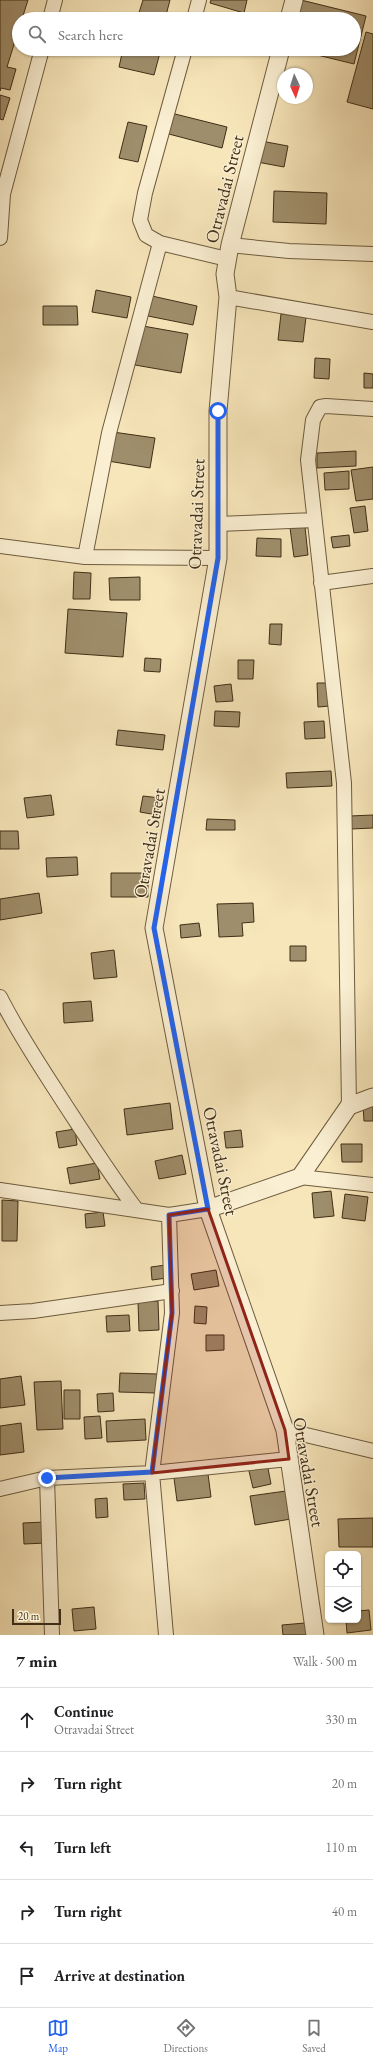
<!DOCTYPE html>
<html lang="en">
<head>
<meta charset="utf-8">
<style>
  :root { --surface:#fff; --page:#f2f2f2; --text:#202124; --muted:#757577; --line:#e0e0e0; --accent:#2563eb }
  body { margin:0; font-family:"EB Garamond",serif; background:var(--page); color:var(--text) }
  .controls { position:absolute; right:12px; bottom:12px; display:grid; overflow:hidden; border-radius:6px; box-shadow:0 1px 3px #0004 }
  .controls button { width:36px; height:36px; display:grid; place-items:center; padding:0; border:0; border-bottom:1px solid var(--line); background:var(--surface); color:var(--text); font:20px sans-serif }
  .compass { position:absolute; left:277px; top:68px; width:36px; height:36px; border-radius:50%; background:var(--surface); box-shadow:0 1px 3px #0004; rotate:176deg }
  .scale { position:absolute; left:12px; bottom:10px; width:49px; box-sizing:border-box; padding-left:4px; border:2px solid #402e16; border-top:0; font-size:11px; line-height:14px; white-space:nowrap; color:#402e16; -webkit-text-stroke:3px #faefd2; paint-order:stroke }
  .stop { position:absolute; width:12px; height:12px; margin:-9px; border:3px solid #2563eb; border-radius:50%; background:#fff }
  .stop.end { background:#2563eb; border-color:#fff; box-shadow:0 1px 4px #0008 }
  .list { margin:0; padding:0; list-style:none }
  h2 { display:flex; justify-content:space-between; align-items:center; height:52px; margin:0; padding:0 16px; font-size:17px }
  h2 small { font-size:13px; font-weight:400; color:var(--muted) }
  .list li { display:grid; grid-template-columns:26px 1fr auto; gap:12px; align-items:center; box-sizing:border-box; height:64px; padding:0 16px; border-top:1px solid var(--line) }
  .list b { display:block; font-size:15px; white-space:nowrap }
  .list p { margin:0; font-size:13px; white-space:nowrap; color:var(--muted) }
  .list em { font-size:13px; font-style:normal; color:var(--muted) }
  .icon { flex:none; width:22px; height:22px; fill:none; stroke:currentColor; stroke-width:2; stroke-linecap:round; stroke-linejoin:round }
  .map { position:relative; flex:none; width:373px; height:1635px; overflow:hidden }
  .search { position:absolute; background:var(--surface); box-shadow:0 1px 3px #0004; left:12px; right:12px; top:12px; height:44px; display:flex; align-items:center; gap:10px; box-sizing:border-box; padding:0 14px; border-radius:22px; color:var(--muted); font-size:15px }
  .sheet { height:372px; background:var(--surface) }
  nav { display:flex; justify-content:space-around; align-items:center; box-sizing:border-box; height:56px; border-top:1px solid var(--line); background:var(--surface); font-size:11px; color:var(--muted) }
  nav a { display:grid; justify-items:center; gap:2px }
  nav .on { color:var(--accent) }
  .map>svg:first-child { display:block }
</style>
</head>
<body>
<div class="map">
<svg width="373" height="1635" viewBox="0 0 373 1635">
  <rect width="100%" height="100%" fill="#f7e6ba"/>
  <filter id="stains"><feTurbulence type="fractalNoise" baseFrequency=".005" numOctaves="4"/><feColorMatrix values="0 0 0 0 .2 0 0 0 0 .09 0 0 0 0 .02 0 0 0 .5 -.17"/></filter>
  <radialGradient id="worn" r=".72"><stop offset=".6" stop-color="#630" stop-opacity="0"/><stop offset="1" stop-color="#630" stop-opacity=".3"/></radialGradient>
  <!-- building -->
  <path fill="#9f8e6b" stroke="#402e16" d="M 0,0 L 28,0 L 22,19 L 19,19 L 19,28 L 7,67 L 16,69 L 10,90 L 1,88 L 0,91 Z
    M 143,0 L 170,0 L 165,19 L 137,19 Z
    M 211,0 L 247,0 L 244,13 L 210,3 Z
    M 301,0 L 366,16 L 354,64 L 293,49 L 354,49 L 354,19 L 291,19 Z
    M 366,32 L 373,34 L 373,109 L 347,102 Z
    M 123,49 L 161,49 L 154,75 L 119,67 Z
    M 0,95 L 10,98 L 3,120 L 0,119 Z
    M 171,113 L 227,127 L 222,148 L 165,133 Z
    M 128,122 L 147,126 L 138,162 L 119,158 Z
    M 261,141 L 288,146 L 284,167 L 257,162 Z
    M 274,191 L 327,193 L 326,224 L 273,222 Z
    M 96,290 L 131,297 L 127,318 L 92,312 Z
    M 152,296 L 197,306 L 193,325 L 148,316 Z
    M 43,306 L 77,306 L 78,325 L 43,325 Z
    M 281,314 L 306,317 L 303,342 L 278,340 Z
    M 143,326 L 188,334 L 181,373 L 135,365 Z
    M 315,358 L 330,359 L 329,379 L 314,378 Z
    M 364,373 L 373,374 L 373,388 L 364,388 Z
    M 113,432 L 155,438 L 150,468 L 108,461 Z
    M 356,451 L 356,466 L 317,468 L 317,453 Z
    M 373,467 L 373,499 L 356,501 L 351,470 Z
    M 349,471 L 349,489 L 325,490 L 324,473 Z
    M 365,506 L 368,531 L 354,533 L 350,508 Z
    M 305,527 L 308,555 L 294,557 L 290,528 Z
    M 349,535 L 350,546 L 333,548 L 331,537 Z
    M 257,538 L 281,539 L 281,557 L 256,556 Z
    M 74,572 L 91,573 L 90,599 L 73,599 Z
    M 140,577 L 140,600 L 110,600 L 109,578 Z
    M 68,609 L 127,613 L 123,657 L 65,653 Z
    M 270,624 L 282,624 L 281,645 L 269,644 Z
    M 145,658 L 161,659 L 160,672 L 144,671 Z
    M 238,660 L 254,660 L 253,679 L 238,679 Z
    M 317,683 L 329,683 L 330,706 L 318,707 Z
    M 231,684 L 233,701 L 216,702 L 214,686 Z
    M 215,711 L 240,712 L 239,727 L 214,726 Z
    M 324,721 L 325,738 L 305,739 L 304,722 Z
    M 118,730 L 165,735 L 163,750 L 116,745 Z
    M 331,771 L 332,786 L 287,788 L 286,773 Z
    M 51,795 L 54,815 L 27,818 L 24,798 Z
    M 143,796 L 160,798 L 157,815 L 140,812 Z
    M 373,815 L 373,828 L 351,829 L 350,816 Z
    M 207,819 L 235,820 L 235,830 L 206,830 Z
    M 0,831 L 18,831 L 19,849 L 0,849 Z
    M 77,857 L 78,875 L 47,877 L 46,858 Z
    M 111,873 L 148,873 L 148,897 L 111,897 Z
    M 39,893 L 42,913 L 0,920 L 0,899 Z
    M 253,903 L 254,922 L 242,923 L 243,936 L 219,937 L 217,904 Z
    M 199,923 L 201,936 L 181,938 L 180,925 Z
    M 290,946 L 306,946 L 306,961 L 290,961 Z
    M 114,950 L 117,977 L 94,979 L 91,953 Z
    M 91,1001 L 93,1021 L 64,1023 L 63,1003 Z
    M 170,1103 L 173,1129 L 127,1135 L 124,1109 Z
    M 363,1104 L 373,1104 L 373,1121 L 364,1121 Z
    M 75,1129 L 77,1145 L 59,1148 L 56,1132 Z
    M 241,1130 L 243,1147 L 226,1148 L 224,1132 Z
    M 341,1144 L 362,1144 L 362,1162 L 342,1162 Z
    M 182,1155 L 186,1174 L 159,1179 L 155,1161 Z
    M 97,1163 L 100,1179 L 70,1184 L 67,1168 Z
    M 331,1191 L 334,1216 L 314,1218 L 312,1193 Z
    M 345,1194 L 368,1197 L 365,1221 L 342,1218 Z
    M 2,1200 L 18,1201 L 17,1241 L 2,1241 Z
    M 103,1212 L 105,1226 L 86,1228 L 85,1214 Z
    M 166,1265 L 167,1278 L 152,1280 L 151,1267 Z
    M 216,1270 L 219,1286 L 194,1290 L 191,1274 Z
    M 158,1301 L 159,1330 L 139,1331 L 138,1302 Z
    M 195,1306 L 207,1307 L 206,1324 L 194,1323 Z
    M 129,1315 L 130,1331 L 107,1332 L 106,1316 Z
    M 206,1335 L 224,1335 L 224,1350 L 206,1351 Z
    M 120,1373 L 158,1374 L 157,1393 L 119,1392 Z
    M 21,1376 L 25,1405 L 0,1408 L 0,1379 Z
    M 61,1381 L 63,1429 L 37,1430 L 34,1382 Z
    M 64,1390 L 80,1390 L 80,1419 L 64,1419 Z
    M 113,1393 L 114,1411 L 98,1412 L 97,1394 Z
    M 100,1416 L 102,1438 L 85,1439 L 84,1417 Z
    M 145,1419 L 146,1440 L 107,1442 L 106,1421 Z
    M 21,1423 L 24,1452 L 0,1455 L 0,1426 Z
    M 267,1463 L 271,1484 L 253,1488 L 248,1467 Z
    M 208,1474 L 211,1497 L 177,1501 L 174,1478 Z
    M 144,1483 L 145,1499 L 124,1500 L 123,1484 Z
    M 293,1490 L 297,1518 L 255,1525 L 250,1496 Z
    M 107,1498 L 108,1517 L 96,1518 L 95,1499 Z
    M 373,1518 L 373,1547 L 339,1547 L 338,1519 Z
    M 45,1522 L 46,1543 L 24,1544 L 23,1523 Z
    M 94,1607 L 96,1629 L 74,1631 L 72,1609 Z
    M 369,1610 L 371,1630 L 347,1633 L 346,1620 L 358,1620 L 358,1611 Z
    M 305,1623 L 307,1635 L 283,1635 L 282,1625 Z"/>
  <g fill="none" stroke-linecap="round" stroke-linejoin="round">
    <!-- minor casing -->
    <g stroke="#6e5c3f" stroke-width="16">
      <path id="minor" d="M 50,19 L 55,0
        M 194,19 L 199,0
        M 185,49 L 145,193 L 140,220 L 146,235 L 160,243 L 227,259
        M 0,238 L 3,194 L 42,49
        M 230,245 L 289,251 L 373,254
        M 228,297 L 373,322
        M 218,524 L 314,520
        M 0,546 L 85,557 L 218,558
        M 85,557 L 109,433 L 160,243
        M 321,583 L 373,576
        M 0,997 C 19,1035 43,1070 66,1106 C 89,1141 111,1176 136,1209
        M 349,1106 L 344,783 L 308,460 L 313,420 L 320,407 L 326,406 L 373,409
        M 300,1177 L 373,1185
        M 0,1190 L 169,1215 L 208,1209
        M 169,1215 L 172,1313 L 152,1473 L 289,1459
        M 0,1313 L 33,1311 L 172,1291
        M 285,1430 L 373,1451
        M 47,1478 L 52,1635
        M 0,1489 L 47,1478 L 152,1473 L 166,1635"/>
    </g>
    <!-- tertiary casing -->
    <g stroke="#6e5c3f" stroke-width="19">
      <path id="tertiary" d="M 289,19 L 294,0
        M 281,49 L 230,245 L 225,274 L 228,297 L 218,411 L 218,558 L 154,928 L 208,1209 L 285,1430 L 315,1635
        M 208,1209 L 300,1177 L 349,1106 L 373,1097"/>
    </g>
    <!-- minor -->
    <use href="#minor" stroke="#faefd2" stroke-width="14"/>
    <!-- tertiary -->
    <use href="#tertiary" stroke="#faefd2" stroke-width="17"/>
  </g>
  <g fill="none" stroke-linecap="round" stroke-linejoin="round">
    <!-- route -->
    <path stroke="#2563eb" stroke-width="5" d="M 47,1478 L 152,1472 L 172,1313 L 169,1215 L 208,1209 L 154,928 L 218,558 L 218,411"/>
  </g>
  <!-- marked area -->
  <path fill="#8f2418" fill-opacity="0.2" stroke="#8f2418" stroke-width="3" stroke-linejoin="round" d="M 208,1209 L 285,1430 L 289,1459 L 152,1473 L 172,1313 L 169,1215 Z"/>
  <g text-anchor="middle" dominant-baseline="central" stroke-width="3" stroke-linejoin="round" paint-order="stroke">
    <!-- street labels -->
    <g font-size="18" fill="#402e16" stroke="#faefd2">
      <text transform="translate(224 189) rotate(-76)">Otravadai Street</text>
      <text transform="translate(196 514) rotate(-88)">Otravadai Street</text>
      <text transform="translate(149 843) rotate(-80)">Otravadai Street</text>
      <text transform="translate(221 1161) rotate(78)">Otravadai Street</text>
      <text transform="translate(309 1472) rotate(80)">Otravadai Street</text>
    </g>
  </g>
  <rect width="100%" height="100%" filter="url(#stains)"/>
  <rect width="100%" height="100%" fill="url(#worn)"/>
</svg>
<div class="controls">
<button><svg class="icon" aria-label="locate" viewBox="0 0 24 24"><circle cx="12" cy="12" r="6"/><path d="M12 2v4M12 18v4M2 12h4M18 12h4"/></svg></button>
<button><svg class="icon" aria-label="layers" viewBox="0 0 24 24"><path d="M12 4l9 5-9 5-9-5zM3 14l9 5 9-5"/></svg></button>
</div>
<svg class="compass" viewBox="-18 -18 36 36"><path d="M0-13l5 13h-10z" fill="#e53935"/><path d="M0 13l5-13h-10z" fill="#757577"/></svg>
<div class="scale">20 m</div>
<div class="stop" style="left:218px;top:411px"></div>
<div class="stop end" style="left:47px;top:1478px"></div>
<div class="search"><svg class="icon" aria-label="search" viewBox="0 0 24 24"><circle cx="10" cy="10" r="6"/><path d="M15 15l6 6"/></svg>Search here</div>
</div>
<section class="sheet">
<h2>7 min<small>Walk · 500 m</small></h2>
<ul class="list">
<li><svg class="icon" aria-label="ahead" viewBox="0 0 24 24"><path d="M12 20V5M6 11l6-6 6 6"/></svg><div><b>Continue</b><p>Otravadai Street</p></div><em>330 m</em></li>
<li><svg class="icon" aria-label="right" viewBox="0 0 24 24"><path d="M7 20v-9h11M14 6l5 5-5 5"/></svg><div><b>Turn right</b></div><em>20 m</em></li>
<li><svg class="icon" aria-label="left" viewBox="0 0 24 24"><path d="M17 20v-9H6M10 6l-5 5 5 5"/></svg><div><b>Turn left</b></div><em>110 m</em></li>
<li><svg class="icon" aria-label="right" viewBox="0 0 24 24"><path d="M7 20v-9h11M14 6l5 5-5 5"/></svg><div><b>Turn right</b></div><em>40 m</em></li>
<li><svg class="icon" aria-label="arrive" viewBox="0 0 24 24"><path d="M6 21V4h12l-3 4 3 4H6"/></svg><div><b>Arrive at destination</b></div></li>
</ul>
</section>
<nav>
<a class="on"><svg class="icon" aria-label="map" viewBox="0 0 24 24"><path d="M3 6l6-2 6 2 6-2v14l-6 2-6-2-6 2zM9 4v14M15 6v14"/></svg>Map</a>
<a><svg class="icon" aria-label="directions" viewBox="0 0 24 24"><path d="M12 3l9 9-9 9-9-9zM9 14v-3h6M13 9l2 2-2 2"/></svg>Directions</a>
<a><svg class="icon" aria-label="saved" viewBox="0 0 24 24"><path d="M7 4h10v16l-5-4-5 4z"/></svg>Saved</a>
</nav>
</body>
</html>
